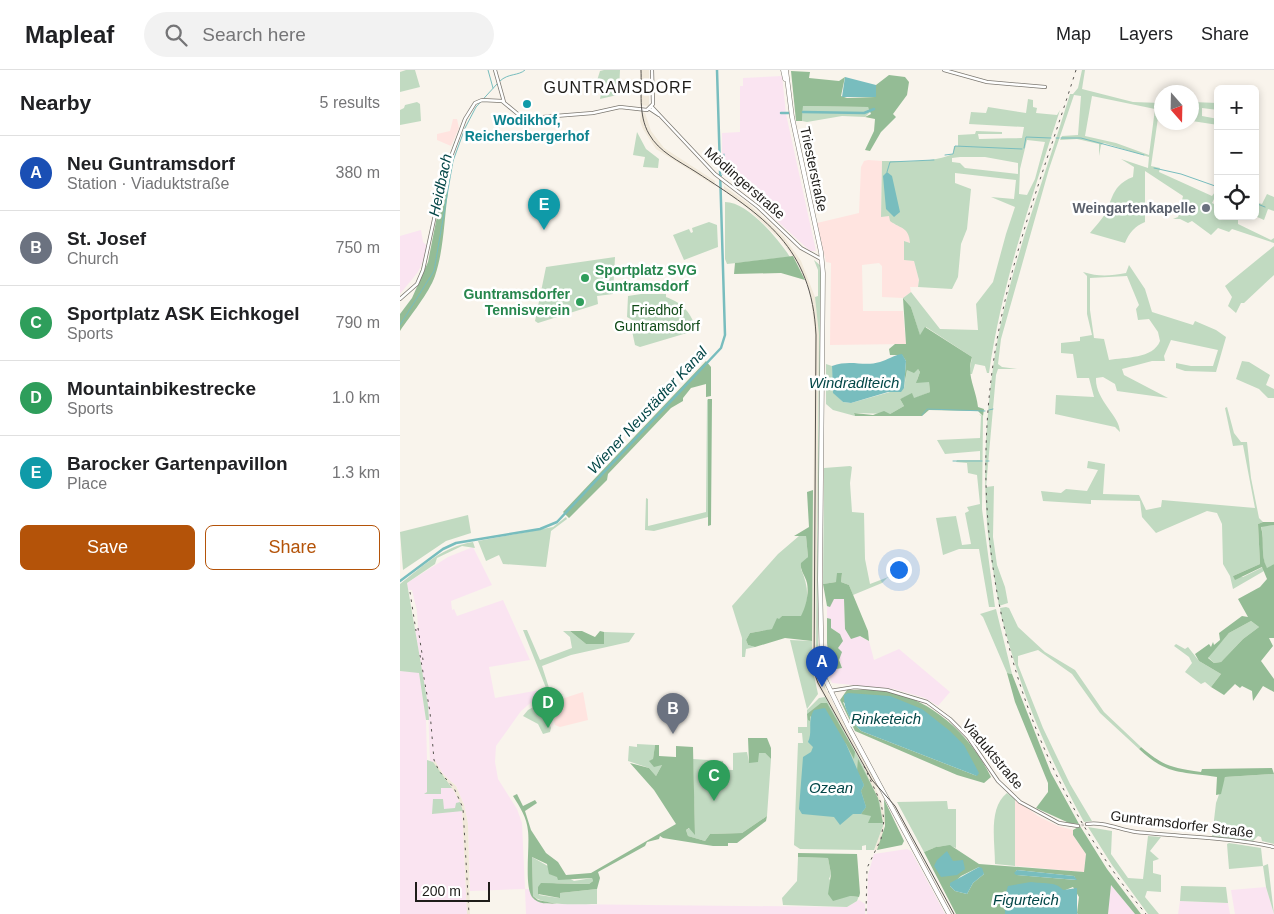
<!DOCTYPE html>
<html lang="en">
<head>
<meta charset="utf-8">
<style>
  :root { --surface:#fff; --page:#f2f2f2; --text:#202124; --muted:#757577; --line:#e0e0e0; --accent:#b45309 }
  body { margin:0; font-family:Arial,sans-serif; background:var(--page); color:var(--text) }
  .controls { position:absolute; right:15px; top:15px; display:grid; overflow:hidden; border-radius:8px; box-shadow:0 2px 8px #0003 }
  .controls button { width:45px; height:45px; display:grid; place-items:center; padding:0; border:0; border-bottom:1px solid var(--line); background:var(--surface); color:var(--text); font:25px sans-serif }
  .compass { position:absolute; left:754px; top:15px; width:45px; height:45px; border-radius:50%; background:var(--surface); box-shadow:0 2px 8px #0003; rotate:160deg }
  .scale { position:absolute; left:15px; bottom:12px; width:75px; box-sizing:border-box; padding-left:5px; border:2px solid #1e1c19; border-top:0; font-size:14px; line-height:18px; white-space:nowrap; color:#1e1c19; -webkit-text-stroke:4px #fff; paint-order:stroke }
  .you { position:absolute; left:498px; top:499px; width:18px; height:18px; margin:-12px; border:4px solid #fff; border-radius:50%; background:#1a73e8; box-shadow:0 0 0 8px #1a73e833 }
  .badge { display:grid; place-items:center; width:32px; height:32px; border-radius:50%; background:var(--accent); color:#fff; font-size:16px; font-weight:700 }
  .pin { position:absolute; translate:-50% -41px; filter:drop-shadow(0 1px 2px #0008) }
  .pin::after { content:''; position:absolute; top:26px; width:18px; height:15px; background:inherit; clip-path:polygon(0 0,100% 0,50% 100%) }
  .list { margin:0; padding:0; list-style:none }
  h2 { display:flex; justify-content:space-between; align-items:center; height:65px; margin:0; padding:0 20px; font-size:21px }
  h2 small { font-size:16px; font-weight:400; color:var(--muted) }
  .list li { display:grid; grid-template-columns:32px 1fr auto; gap:15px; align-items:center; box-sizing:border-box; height:75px; padding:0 20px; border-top:1px solid var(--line) }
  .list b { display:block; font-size:19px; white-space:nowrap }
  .list p { margin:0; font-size:16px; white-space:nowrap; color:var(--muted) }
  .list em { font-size:16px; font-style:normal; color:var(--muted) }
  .actions { display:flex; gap:10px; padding:15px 20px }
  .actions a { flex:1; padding:11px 0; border:1px solid var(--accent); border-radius:8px; text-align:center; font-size:18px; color:var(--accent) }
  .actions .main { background:var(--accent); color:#fff }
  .icon { flex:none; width:28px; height:28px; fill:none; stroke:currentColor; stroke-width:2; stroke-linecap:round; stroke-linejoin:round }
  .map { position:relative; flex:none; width:874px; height:844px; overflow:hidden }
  header { display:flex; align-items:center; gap:30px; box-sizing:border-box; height:70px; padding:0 25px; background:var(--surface); border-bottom:1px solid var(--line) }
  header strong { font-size:24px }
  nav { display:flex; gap:28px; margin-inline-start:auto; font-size:18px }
  .search { width:350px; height:45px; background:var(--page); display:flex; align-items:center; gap:12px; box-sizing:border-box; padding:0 18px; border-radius:28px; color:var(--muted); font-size:19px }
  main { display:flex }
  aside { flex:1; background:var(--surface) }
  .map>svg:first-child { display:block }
</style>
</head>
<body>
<header>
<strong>Mapleaf</strong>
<div class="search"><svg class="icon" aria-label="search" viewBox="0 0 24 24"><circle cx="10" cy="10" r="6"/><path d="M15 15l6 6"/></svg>Search here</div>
<nav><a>Map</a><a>Layers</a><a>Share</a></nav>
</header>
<main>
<aside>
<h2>Nearby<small>5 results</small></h2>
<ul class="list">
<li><span class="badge" style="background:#1a4fb4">A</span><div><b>Neu Guntramsdorf</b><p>Station · Viaduktstraße</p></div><em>380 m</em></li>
<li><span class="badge" style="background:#6b7280">B</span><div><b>St. Josef</b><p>Church</p></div><em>750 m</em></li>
<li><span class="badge" style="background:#2e9e5b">C</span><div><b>Sportplatz ASK Eichkogel</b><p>Sports</p></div><em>790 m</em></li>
<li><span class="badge" style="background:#2e9e5b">D</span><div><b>Mountainbikestrecke</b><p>Sports</p></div><em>1.0 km</em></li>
<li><span class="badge" style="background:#0f9aa8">E</span><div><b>Barocker Gartenpavillon</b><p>Place</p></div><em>1.3 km</em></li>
</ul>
<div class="actions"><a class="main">Save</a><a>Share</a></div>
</aside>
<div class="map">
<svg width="874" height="844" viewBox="0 0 874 844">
  <rect width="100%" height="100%" fill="#f9f4ec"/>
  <!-- commercial -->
  <path fill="#ffe4e0" d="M 53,49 L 57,49 L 59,58 L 51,76 L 37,70 L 37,64 L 50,61 Z
    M 468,90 L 482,91 L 481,146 L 489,146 L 494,154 L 504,156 L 509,164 L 510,174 L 505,171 L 505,190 L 514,191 L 519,210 L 518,217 L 510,217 L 511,222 L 503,228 L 482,227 L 482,196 L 479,193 L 462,195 L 463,241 L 503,241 L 506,274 L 430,275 L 431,193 L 426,192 L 417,153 L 459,143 L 461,97 L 464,91 Z
    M 183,622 L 188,650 L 160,657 L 155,655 L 150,637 L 152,632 Z
    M 615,729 L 638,746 L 658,756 L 673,760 L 673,765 L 686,784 L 684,802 L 615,796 Z"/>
  <!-- industrial -->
  <path fill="#fae4f1" d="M 382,6 L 386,44 L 416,181 L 410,181 L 337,114 L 322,104 L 322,63 L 340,62 L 340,16 L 343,16 L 343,8 Z
    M 21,160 L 23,172 L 27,176 L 23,191 L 18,202 L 0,224 L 0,166 Z
    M 73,477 L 92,515 L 51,531 L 52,540 L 54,539 L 57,546 L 103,530 L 130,590 L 89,597 L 95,628 L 140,620 L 141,624 L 121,641 L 96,676 L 95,692 L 98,709 L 117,739 L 122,753 L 125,819 L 129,819 L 134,829 L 142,833 L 157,834 L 447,837 L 459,830 L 465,834 L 465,844 L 126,844 L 125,819 L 70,821 L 68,754 L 64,735 L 56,716 L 43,704 L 35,691 L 36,699 L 54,721 L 62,737 L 67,844 L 0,844 L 0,601 L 19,602 L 26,650 L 27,690 L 30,692 L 28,635 L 15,559 L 18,558 L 17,541 L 12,520 L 8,520 L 7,513 L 48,487 Z
    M 433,528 L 444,529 L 445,559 L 469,571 L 474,590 L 499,579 L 550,622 L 538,636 L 525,628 L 494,619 L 432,613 L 427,600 L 442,598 L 437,579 L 440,564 L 431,558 L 431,550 L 427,548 L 427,536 L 430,536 Z
    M 507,779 L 511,781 L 545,844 L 467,844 L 468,805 L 474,784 Z
    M 710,814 L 735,844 L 708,844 Z
    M 866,817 L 874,844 L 835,844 L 831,820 Z
    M 780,831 L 828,833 L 830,844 L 778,844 Z"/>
  <!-- built -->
  <path fill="#f1e9da" d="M 240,0 L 249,0 L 249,11 L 246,11 L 246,20 L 249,20 L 249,36 L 240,35 Z
    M 241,42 L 245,43 L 251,61 L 264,78 L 315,111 L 315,116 L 256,79 L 243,59 L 240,51 Z
    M 324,116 L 350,135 L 384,167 L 401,191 L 415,227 L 419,265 L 416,595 L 424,616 L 481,721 L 474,715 L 482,733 L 485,750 L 482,769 L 477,780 L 474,780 L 483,756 L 480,733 L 462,694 L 416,612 L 412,596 L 415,264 L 410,221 L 398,194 L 381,170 L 347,138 L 324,121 Z
    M 35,691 L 43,704 L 56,716 L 64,735 L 68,754 L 70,844 L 67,844 L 62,737 L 54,721 L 36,699 L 33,692 Z"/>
  <!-- green -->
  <path fill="#c1dac1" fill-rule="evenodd" d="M 6,0 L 15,0 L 20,17 L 0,22 L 0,2 Z
    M 204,0 L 220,0 L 219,20 L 217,25 L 200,29 L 201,24 L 195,17 L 200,1 Z
    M 682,0 L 685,0 L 682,19 L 733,32 L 761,33 L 761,48 L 758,48 L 751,96 L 760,98 L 759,102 L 812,126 L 818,118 L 818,128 L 815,127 L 812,133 L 818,136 L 818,146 L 838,146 L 838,154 L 871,170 L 874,168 L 874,173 L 832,159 L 829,162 L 818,158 L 811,165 L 792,151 L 788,153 L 780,149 L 773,149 L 778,147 L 783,126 L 745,101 L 745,152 C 735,156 729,163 725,173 L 690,163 C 693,159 697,155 700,151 C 713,137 708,116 733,107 L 734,97 L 721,89 L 748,98 L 749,87 L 704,73 L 701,75 L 699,86 L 699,74 L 677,69 L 660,70 L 662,66 L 678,65 L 681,26 L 674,25 L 649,99 L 601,269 L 598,294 L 602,297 L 617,299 L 598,299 L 596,305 L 586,417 L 594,416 L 593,467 L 597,495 L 605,517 L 608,533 L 599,536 C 595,509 589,481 587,453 C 583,403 586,349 593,298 C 606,205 643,114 670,24 L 673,24 L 678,18 ZM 692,26 L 755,39 L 749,85 L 716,73 L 685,66 Z
    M 628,29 L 633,30 L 633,37 L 637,38 L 636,43 L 657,45 L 660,40 C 632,127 602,212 589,303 L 587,303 L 585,296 L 575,294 L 572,304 L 569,304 L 572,287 L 526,257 L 520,266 L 511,237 L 503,228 L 511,222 L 540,259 L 578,260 L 576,234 L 593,212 L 606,164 L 615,137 L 591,127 L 614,129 L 616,110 L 555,103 L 555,113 L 571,119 L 567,159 L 561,174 L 558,207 L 552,219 L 518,217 L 519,210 L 514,191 L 504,190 L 504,171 L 510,173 C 509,157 501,159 490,151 L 489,146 L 481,147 L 482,91 C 505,91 533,93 553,84 L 554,76 L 558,76 L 558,65 L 575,64 L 576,61 L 602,62 L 602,64 L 578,64 L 579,69 L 622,68 L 624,57 L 569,54 L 571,42 L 586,43 L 588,37 L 626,43 ZM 627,70 L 645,72 L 635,109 L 627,125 L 619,124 L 620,99 ZM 560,87 L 585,87 L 618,93 L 618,104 L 565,98 L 560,93 L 552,92 L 552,88 Z
    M 17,32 L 20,34 L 21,51 L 0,55 L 0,40 L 4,38 L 5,35 Z
    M 792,32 L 818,33 L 818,40 L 802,38 L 802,46 L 818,49 L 818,55 L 792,51 Z
    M 403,36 L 468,37 L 471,41 L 465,47 L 442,46 L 407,52 L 402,51 Z
    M 237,62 L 246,79 L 259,89 L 258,98 L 243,97 L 245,87 L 233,85 Z
    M 867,124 L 874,127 L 874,141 L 868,139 L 864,150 L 855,146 L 855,132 L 862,134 Z
    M 325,132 C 348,132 378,169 390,187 L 327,194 L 325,189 Z
    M 309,152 L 317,155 L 318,177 L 284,190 L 273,165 L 289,159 L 291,163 L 293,162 L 292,158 Z
    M 874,176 L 874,205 L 844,233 L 841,233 L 836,243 L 828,236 L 832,227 L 825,216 Z
    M 215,187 L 213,224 L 197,226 L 198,234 L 192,236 L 138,253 L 135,251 L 146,197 Z
    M 414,190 L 421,196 L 421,205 L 418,585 L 420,603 L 426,621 L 418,604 L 416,585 L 419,265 L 415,227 L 418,226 L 418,200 Z
    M 729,195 L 745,219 L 752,242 L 793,255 L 795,251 L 816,260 L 826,267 L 816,302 L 785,301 L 776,298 L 776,293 L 791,296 L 813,296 L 818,280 L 771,270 L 764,286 L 765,291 L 752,291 L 722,299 L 724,305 L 768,328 L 717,321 L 715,314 L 703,307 L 696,308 C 695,330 720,346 720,362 L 715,357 L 655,344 L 656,325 L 694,327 L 689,308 L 677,308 L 673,284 L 661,283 L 661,273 L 680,271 L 680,267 L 692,265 L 687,244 L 687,206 L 683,202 C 699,207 710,206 726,203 ZM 727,206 L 739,235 L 736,239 L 738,250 L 749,249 L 758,262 L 760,271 C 753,289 725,287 709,290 L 704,269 L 694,268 L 690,240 L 690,208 Z
    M 241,224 L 266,224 L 266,227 C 284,234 290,242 297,260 L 240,277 L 235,275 L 231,256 L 234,251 L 227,247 L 228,226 Z
    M 842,291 L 849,292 L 870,305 L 866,315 L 874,319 L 874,328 L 868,328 L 859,319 L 836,309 Z
    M 426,294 L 432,296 L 434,323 L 443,332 L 451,333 L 504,318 L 507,300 L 518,299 L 520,302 L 517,310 L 529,312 L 530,322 L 513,329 L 512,324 L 500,329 L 504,336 L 490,344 L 454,343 L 455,346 L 433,340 L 426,334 Z
    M 308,329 L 308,447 L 254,461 L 245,460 L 246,428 L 248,429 L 248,456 L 306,442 L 307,330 Z
    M 827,337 L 834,363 L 841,372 L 847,372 L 851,408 L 859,448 L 863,452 L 858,454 L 860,494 L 833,506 L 843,507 L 863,497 L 864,501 L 833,519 L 830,506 L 823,494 L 822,454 L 817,443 L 807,441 L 756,463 L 742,447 L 740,431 L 691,430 L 691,434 L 643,431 L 641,421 L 661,423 L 666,419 L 687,421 L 698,400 L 687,398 L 688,391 L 705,394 L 703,424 L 739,425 L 746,440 L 761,437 L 762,430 L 855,438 L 843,375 L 833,376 L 825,338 Z
    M 579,344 L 583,346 L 582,439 L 595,537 L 589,537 L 579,479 L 559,479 L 543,485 L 536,448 L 556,446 L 562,475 L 571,474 L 565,443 L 569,441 L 567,437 L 580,434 L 577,405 L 568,403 L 567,393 L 556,392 L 557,390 L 580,390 L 580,381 L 545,384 L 537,370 L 580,368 L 581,346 Z
    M 450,396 L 452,397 L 450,413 L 452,442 L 464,443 L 465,489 L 470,514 L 491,506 L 506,503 L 487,508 L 482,513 L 453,525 L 449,515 L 441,512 L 442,503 L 436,512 L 423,514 L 424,398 Z
    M 68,445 L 71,463 L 46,471 L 3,500 L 0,462 Z
    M 166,447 L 167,449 L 151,461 L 146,497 L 103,494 L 99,485 L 86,491 L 78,471 L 153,457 Z
    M 874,455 L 874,494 L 867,499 C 860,485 865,471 861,456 Z
    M 399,466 L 406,466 L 408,487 L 401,499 C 408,515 410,530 402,546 L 382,546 L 373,559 L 350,563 L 346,570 L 348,575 L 355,577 L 346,579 L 345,587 L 342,587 L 342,568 L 332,536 L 378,484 Z
    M 73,472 L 75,478 L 62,476 L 37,488 L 35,494 L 7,513 L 28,635 L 29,650 L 26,650 L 19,603 L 0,601 L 0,514 C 24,495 42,477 73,472 Z
    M 606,537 L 609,538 L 618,557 L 645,582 L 675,600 L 704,642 L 741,677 L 739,679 L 700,643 L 672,604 L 638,580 L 618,586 L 618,595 L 643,658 L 670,714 L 692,751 L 684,752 C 646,682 621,623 601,545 L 600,538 Z
    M 596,539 L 612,604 L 607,603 L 583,547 L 580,544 Z
    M 851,551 L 859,557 L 843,569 L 821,592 L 814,593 L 808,587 L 829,563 Z
    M 123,560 L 127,560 L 140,590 L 172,578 L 170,567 L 163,561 L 170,561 L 186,574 L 204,574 L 204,562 L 235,563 L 229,572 L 171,585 L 142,596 L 150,621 L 154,624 L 164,624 L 151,625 L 148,623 Z
    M 390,570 L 412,571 L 412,596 L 418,624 L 407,639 Z
    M 776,574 L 785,579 L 788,577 L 799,591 L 821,604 L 811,617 L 805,612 L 801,614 L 785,602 L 792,593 L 789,587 L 774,576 Z
    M 425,627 L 462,694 L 480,733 L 483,756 L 474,780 L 466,780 L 466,775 L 462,776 L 462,780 L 400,779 L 394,775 L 398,673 L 403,673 L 402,663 L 398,663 L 398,657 L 407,657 L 407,640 L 419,628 Z
    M 137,635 L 146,638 L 145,643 L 151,658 L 150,662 L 143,664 L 138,654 L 123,646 L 128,640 Z
    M 237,674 L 255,675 L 253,690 L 250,691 L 262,695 L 256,706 L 249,698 L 228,691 L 229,676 L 237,677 Z
    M 347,682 L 349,692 L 358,683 L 365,683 L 371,689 L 367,746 L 342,763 L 310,764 L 305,771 L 288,766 L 286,760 L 290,758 L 295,764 L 293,689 L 323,691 L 324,700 L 333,700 L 333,683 Z
    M 27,690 L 33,692 L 52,718 L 41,718 L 41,724 L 24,724 L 27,722 Z
    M 874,704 L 874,774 L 862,771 L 861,767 L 858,766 L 853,771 L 812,767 L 816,733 L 825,707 Z
    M 607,723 L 615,729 L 615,796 L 595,794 C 595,771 588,738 607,723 Z
    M 33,729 L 43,729 L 44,739 L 55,738 L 56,733 L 60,732 L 63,741 L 32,744 Z
    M 547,731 L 548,739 L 556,739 L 556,778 C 545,773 535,777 524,782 L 497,732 Z
    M 688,757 L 712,761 L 711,784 L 728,808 L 743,809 L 748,766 L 761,767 L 750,781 L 759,789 L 753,791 L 753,803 L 761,805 L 761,822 L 747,821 L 745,827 L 759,844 L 748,844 L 712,795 Z
    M 829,773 L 861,778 L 863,796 L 868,794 L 874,844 L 866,817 L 863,796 L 829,799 L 827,774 Z
    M 132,787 L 174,811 L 192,808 L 193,811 L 189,814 L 157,813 L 138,817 L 139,825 L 159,828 L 160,823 L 197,819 L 197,834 C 178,834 147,837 133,826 Z
    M 398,787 L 428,788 L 431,804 L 429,809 L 450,826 L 458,827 L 460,823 L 457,831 L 447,837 L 383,835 L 382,828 L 397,811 Z
    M 781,816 L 826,817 L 828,833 L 780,831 Z"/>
  <!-- forest -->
  <path fill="#94bc95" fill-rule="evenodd" d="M 391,1 L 410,2 L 409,8 L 439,11 L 445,7 L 441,26 L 447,28 L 475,27 L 476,15 L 489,5 L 505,7 L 509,12 L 507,25 L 493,44 L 496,47 L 481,62 L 470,81 L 465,80 L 474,61 L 475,49 L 465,47 L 471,44 L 468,37 L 403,36 L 402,51 L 396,51 Z
    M 42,121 L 48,122 C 44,150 44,179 35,206 C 29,223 10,246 0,261 L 0,244 L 12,228 L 28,192 Z
    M 393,186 L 405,210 L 381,203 L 334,204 L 335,193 Z
    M 503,228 L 511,237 L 520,265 L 525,257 L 572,287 C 566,306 576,318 578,337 L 584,339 L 583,346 L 578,341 L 529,340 L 522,346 L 455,346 L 454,343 L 473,345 L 484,341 L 490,344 L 504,336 L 500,329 L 512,323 L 514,328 L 530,322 L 529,312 L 516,313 L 520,302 L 518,299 L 514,303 L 507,300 L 504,316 L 506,291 L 502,285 L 490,285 L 489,279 L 495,274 L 506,274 Z
    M 306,291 L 311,297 L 311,326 L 306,327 L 306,314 L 291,318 L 283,328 L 283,331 L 271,338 L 208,404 L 207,410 L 169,448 L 163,442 Z
    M 308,329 L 312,329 L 311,455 L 308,456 Z
    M 413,420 L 412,571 L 385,568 L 355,577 L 348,575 L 346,570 L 350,563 L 372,559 L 377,548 L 379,549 L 382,546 L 401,546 C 406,537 409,523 407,513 C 405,505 400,501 401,493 L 408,487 L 406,466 L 394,466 L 409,457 L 407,422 Z
    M 863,452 L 874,452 L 874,455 L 861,457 C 865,471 860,485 867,498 L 874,494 L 874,568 L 869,568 L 873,576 L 861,591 L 874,609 L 874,622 L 863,616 L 853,631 L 852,621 L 842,616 L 840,618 L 835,614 L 824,625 L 811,617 L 821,604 L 799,591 L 795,584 L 809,574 L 811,577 L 813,572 L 814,575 L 820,570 L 819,563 L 842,546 L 848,547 L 838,529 L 860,517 L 867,509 L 862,497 L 835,510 L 833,506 L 860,494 L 858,454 ZM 851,551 L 859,557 L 843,569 L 821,592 L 814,593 L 808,588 L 829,563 Z
    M 437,503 L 442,503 L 441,512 L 449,515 L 468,561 L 469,571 L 460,566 L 451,569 L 445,559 L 444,529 L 434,529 L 430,537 L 427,536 L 423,514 L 436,512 Z
    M 427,548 L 431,549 L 431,558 L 440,564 L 443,571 L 438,578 L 442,582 L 439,590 L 442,598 L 430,600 L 427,573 Z
    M 170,561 L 182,561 L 195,567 L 200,561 L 204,562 L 204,574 L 186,574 Z
    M 607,603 L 612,604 L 651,703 L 679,754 L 669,753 L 636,738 L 648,722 L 648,713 L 615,632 Z
    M 447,620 C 458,620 470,619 481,620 C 530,627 570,664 591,707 L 584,713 L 557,705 L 455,661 L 440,630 ZM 443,632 L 577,706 L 461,661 L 451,650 Z
    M 421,633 L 427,633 L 455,682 L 454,689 L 446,674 L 410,646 L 410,651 L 408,650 L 407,644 Z
    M 348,668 L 367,668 L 371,678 L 371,689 L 365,683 L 359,683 L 358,692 L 349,693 Z
    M 255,675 L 259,675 L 259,686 L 276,687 L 276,676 L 293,677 L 295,765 L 289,758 L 286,760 L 288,766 L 305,771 L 310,764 L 342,763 L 367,746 L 366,751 L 337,773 L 328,773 L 328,776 L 313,776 L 263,768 L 260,766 L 259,769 L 247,772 L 245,776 L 198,802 L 200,808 L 197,819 L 160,823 L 160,828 L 138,824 L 138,817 L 141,813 L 189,814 L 193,811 L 192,808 L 158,810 L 157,807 L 149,804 L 147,794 L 132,787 L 133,826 L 138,830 L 157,834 C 148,833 138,835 132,827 C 124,815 130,776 128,761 C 127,748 120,737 113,726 L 117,724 L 123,736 L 135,730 L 137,733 L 125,741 L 131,760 L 146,783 L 158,792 L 166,805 L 191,803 L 276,754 L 254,720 L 230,693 L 249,698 L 256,706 L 262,695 L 254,697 L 249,691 L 253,689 Z
    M 741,677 C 765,697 770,697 801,702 L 802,699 L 872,698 L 874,704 L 825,707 L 821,724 L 816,725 L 817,707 C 781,701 768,706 739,679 Z
    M 458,689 L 478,728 L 483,753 L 468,753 L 471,746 L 461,744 L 466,737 L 461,721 L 464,715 L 457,701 Z
    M 484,729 L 504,771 L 502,775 L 477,780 L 485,756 Z
    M 680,756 L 707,799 L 741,844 L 735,844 L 711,815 L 708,844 L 678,844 L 677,843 L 679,827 L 673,817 L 663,821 C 640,807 627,815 605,826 L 605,844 L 556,844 L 524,782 L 536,777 L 550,775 L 579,794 L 684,802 L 686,784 L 673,765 L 673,760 ZM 579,797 L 584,804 L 573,813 L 567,824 L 555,821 L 550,816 L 561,806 ZM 617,800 L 674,806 L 676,810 L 617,805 L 615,803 Z
    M 398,783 L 457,784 L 460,823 L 459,827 L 450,826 L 433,831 L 428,824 L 431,804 L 428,788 L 398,787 Z"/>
  <!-- water -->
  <path fill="#78bdbe" d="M 445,7 L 476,15 L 476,27 L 442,27 Z
    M 487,102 L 492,106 L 500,142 L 494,147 L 486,139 L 483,106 Z
    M 502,284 L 506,291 L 504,318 L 501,322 L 488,322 L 451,333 L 443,332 L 433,323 L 432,296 C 451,289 463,297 480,292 C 488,290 493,285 502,284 Z
    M 448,623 L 490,626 L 522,639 L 550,661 L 564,675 L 579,703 L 577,706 L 461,661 C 451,651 443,639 444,625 Z
    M 425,638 L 446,674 L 464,715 L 461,721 L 466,737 L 461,744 L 453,744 L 440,755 L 434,747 L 402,744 L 399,739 L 403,687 L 411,682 L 413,677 L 408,672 C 413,662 407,651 414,640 Z
    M 547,781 L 553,791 L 563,790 L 565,799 L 557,805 L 541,807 L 534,796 L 537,790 Z
    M 579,797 L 582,798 L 584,804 L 573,813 L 567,824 L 555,821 L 550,816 L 550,813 Z
    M 617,800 L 674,806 L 677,810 L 616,805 L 614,803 Z
    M 631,812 C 642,814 656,811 663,820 L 677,818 L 677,843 L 678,844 L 605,844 L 605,826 L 608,816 Z"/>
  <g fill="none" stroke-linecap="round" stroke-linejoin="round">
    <!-- stream -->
    <path stroke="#78bdbe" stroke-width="1" d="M 88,0 L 93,18
      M 100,11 C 108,3 119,6 125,0
      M 656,68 L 659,68
      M 661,68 L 681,68 L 744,85
      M 624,78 L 626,67 L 651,68
      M 545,85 L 553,84 L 555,76 L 622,79
      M 754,98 L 781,104 L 818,117
      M 487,102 L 490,92 L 534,90
      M 324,103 L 324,84
      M 321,106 L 322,105
      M 855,133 L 865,137
      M 0,255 L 34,201 L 53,91 L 65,58 L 76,37 L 97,14
      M 589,340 L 593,339
      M 522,345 L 527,339 L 585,341
      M 553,391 L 582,391
      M 586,391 L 589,391"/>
    <!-- canal -->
    <path stroke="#78bdbe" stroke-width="2.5" d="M 403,42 L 464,43 L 474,39
      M 381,43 L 389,43
      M 0,511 L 43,479 L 56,473 L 140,459 L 157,452 L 321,278 L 325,265 L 317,0"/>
    <!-- tertiary-tunnel -->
    <path stroke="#cdc9c2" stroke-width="2.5" stroke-dasharray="2.5 1" stroke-linecap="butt" d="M 678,756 L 687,754"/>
    <!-- tertiary casing -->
    <g stroke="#7c7871" stroke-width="4">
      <path id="tertiary" d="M 95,0 L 104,32
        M 544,0 L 587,12 L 645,17
        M 252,37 L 315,104 L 358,137 L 401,178 L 421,189
        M 250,39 L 259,45
        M 36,145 L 39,125
        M 0,229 L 17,214 L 23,200 L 43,108 L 65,49 L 75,33 L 82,30 L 102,31 L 119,45 L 130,48 L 193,43 L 220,37 L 247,40 L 253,34 L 252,0
        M 430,621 L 455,617 L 487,620 L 527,632 L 550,649 L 568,667 L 598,711 L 620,732 L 659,753 L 678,756
        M 687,754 C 702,751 721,760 736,762 C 782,767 829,767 874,777"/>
    </g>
    <!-- primary casing -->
    <g stroke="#7c7871" stroke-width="5">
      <path id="primary" d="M 383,0 L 385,9
        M 386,0 L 392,47 L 421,182 L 423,203 L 420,510 L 422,603 L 449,658 L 549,844"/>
    </g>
    <!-- tertiary -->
    <use href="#tertiary" stroke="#fff" stroke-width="2.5"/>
    <!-- primary -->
    <use href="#primary" stroke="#fff" stroke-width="4"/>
    <!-- tram -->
    <path stroke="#575450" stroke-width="1" d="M 241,0 C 242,21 238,45 249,64 C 259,82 279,91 296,102 C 364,146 412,177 416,265 L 414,602 L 418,613 L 472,710 L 495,736 L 554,844"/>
    <!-- rail -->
    <path stroke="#575450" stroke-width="1" stroke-dasharray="2.5 5" stroke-linecap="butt" d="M 676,0 C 650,83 617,169 600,254 C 558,463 610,680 746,844
      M 10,522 L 16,561
      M 18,558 L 23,590
      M 20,585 L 30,642 L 34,690 L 39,701 L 54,718 L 63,738 L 69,844
      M 464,696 L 481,733 L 484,750 L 481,769 L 467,798 L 466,844"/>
  </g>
  <!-- markers -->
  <circle fill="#0f9aa8" stroke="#fff" stroke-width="2" cx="127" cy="34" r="5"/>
  <circle fill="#6b7280" stroke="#fff" stroke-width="2" cx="806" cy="138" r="5"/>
  <g fill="#2e9e5b" stroke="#fff" stroke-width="2">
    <circle cx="185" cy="208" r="5"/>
    <circle cx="180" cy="232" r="5"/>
  </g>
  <g text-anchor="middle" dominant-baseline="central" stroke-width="5" stroke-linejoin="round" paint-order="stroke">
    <!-- culture labels -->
    <g font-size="14" font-weight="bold" fill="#0d838f" stroke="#fff">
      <text x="127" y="50">Wodikhof,<tspan x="127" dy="16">Reichersbergerhof</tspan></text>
    </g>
    <!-- street labels -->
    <g font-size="14" fill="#1e1c19" stroke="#fff">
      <text transform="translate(414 99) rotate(78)">Triesterstraße</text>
      <text transform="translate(345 113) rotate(41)">Mödlingerstraße</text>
      <text transform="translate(593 684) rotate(50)">Viaduktstraße</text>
      <text transform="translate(782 754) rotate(7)">Guntramsdorfer Straße</text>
    </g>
    <!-- worship labels -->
    <g font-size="14" font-weight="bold" fill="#5b616d" stroke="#fff" text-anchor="end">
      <text x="796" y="138">Weingartenkapelle</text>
    </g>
    <!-- leisure labels -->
    <g font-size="14" font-weight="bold" fill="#27864d" stroke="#fff" text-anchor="start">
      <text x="195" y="200">Sportplatz SVG<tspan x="195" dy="16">Guntramsdorf</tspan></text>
      <text x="170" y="224" text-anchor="end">Guntramsdorfer<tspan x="170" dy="16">Tennisverein</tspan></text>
    </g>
    <!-- park labels -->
    <g font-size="14" fill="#104a18" stroke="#fff">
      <text x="257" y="240">Friedhof<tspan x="257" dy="16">Guntramsdorf</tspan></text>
    </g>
    <!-- water labels -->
    <g font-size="15" font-style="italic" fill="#034647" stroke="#fff">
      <text transform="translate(40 115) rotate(-78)">Heidbach</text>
      <text x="454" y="312">Windradlteich</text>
      <text transform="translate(247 340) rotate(-47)">Wiener Neustädter Kanal</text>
      <text x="486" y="648">Rinketeich</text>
      <text x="431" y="717">Ozean</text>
      <text x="626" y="829">Figurteich</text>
    </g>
    <!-- quarter labels -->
    <g font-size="16" letter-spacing="1" fill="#1e1c19" stroke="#fff">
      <text x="218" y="17">GUNTRAMSDORF</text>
    </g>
  </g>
</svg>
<div class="controls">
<button>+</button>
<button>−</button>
<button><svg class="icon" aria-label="locate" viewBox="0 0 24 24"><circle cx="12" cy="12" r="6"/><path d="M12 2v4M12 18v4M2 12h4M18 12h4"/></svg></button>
</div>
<svg class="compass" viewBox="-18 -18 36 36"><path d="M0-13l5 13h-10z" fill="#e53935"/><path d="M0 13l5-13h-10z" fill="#757577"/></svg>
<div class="scale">200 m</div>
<div class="you"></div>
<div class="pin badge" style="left:422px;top:617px;background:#1a4fb4">A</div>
<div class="pin badge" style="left:273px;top:664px;background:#6b7280">B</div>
<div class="pin badge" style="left:314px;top:731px;background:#2e9e5b">C</div>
<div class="pin badge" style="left:148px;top:658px;background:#2e9e5b">D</div>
<div class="pin badge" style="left:144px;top:160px;background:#0f9aa8">E</div>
</div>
</main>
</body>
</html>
